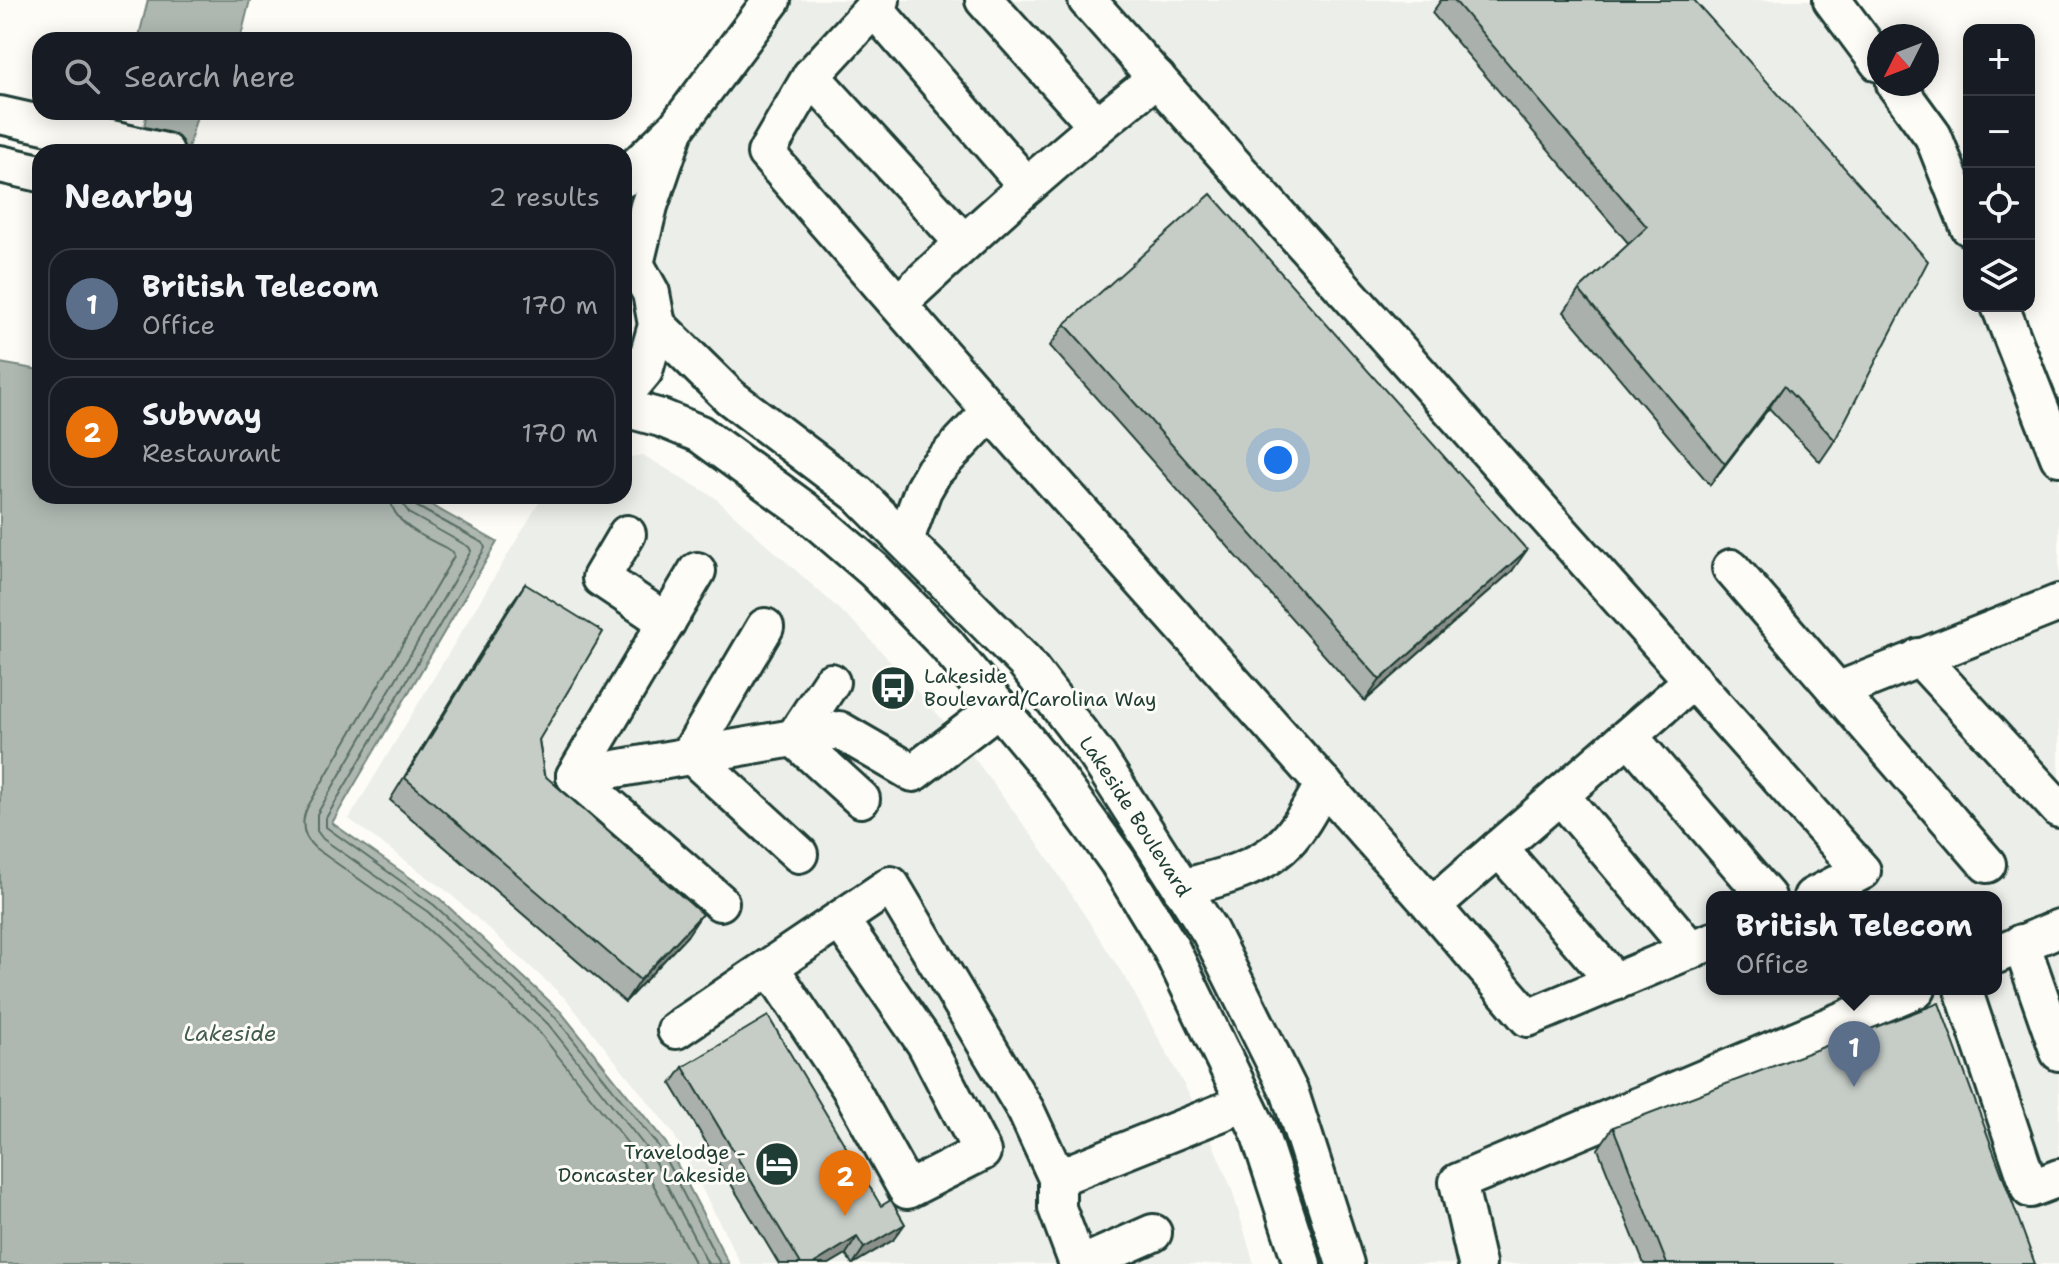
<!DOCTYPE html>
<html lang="en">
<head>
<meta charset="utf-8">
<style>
  :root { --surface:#171b24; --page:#20242c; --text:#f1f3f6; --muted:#9ea1a6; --line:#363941; --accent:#92a19f }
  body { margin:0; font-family:"Shantell Sans",sans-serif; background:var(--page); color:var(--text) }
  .controls { position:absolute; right:24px; top:24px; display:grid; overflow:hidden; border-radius:16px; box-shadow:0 4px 20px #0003 }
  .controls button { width:72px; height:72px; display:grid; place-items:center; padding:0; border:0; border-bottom:2px solid var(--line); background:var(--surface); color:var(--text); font:40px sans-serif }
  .compass { position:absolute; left:1867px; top:24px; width:72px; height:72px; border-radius:50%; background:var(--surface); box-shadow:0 4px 20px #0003; rotate:228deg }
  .you { position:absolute; left:1278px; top:460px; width:28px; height:28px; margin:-20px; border:6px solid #fff; border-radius:50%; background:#1a73e8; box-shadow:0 0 0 12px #1a73e833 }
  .badge { display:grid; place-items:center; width:52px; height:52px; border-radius:50%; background:var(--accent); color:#fff; font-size:26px; font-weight:700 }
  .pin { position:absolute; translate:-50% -66px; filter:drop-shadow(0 2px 4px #0008) }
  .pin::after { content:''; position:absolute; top:42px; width:28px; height:24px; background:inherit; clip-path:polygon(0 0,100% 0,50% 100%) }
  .popup { position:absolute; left:1706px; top:891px; width:296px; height:104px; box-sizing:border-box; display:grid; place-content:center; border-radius:16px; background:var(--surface); filter:drop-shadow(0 2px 6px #0005); font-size:26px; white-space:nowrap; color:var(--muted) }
  .popup b { font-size:30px; color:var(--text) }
  .popup::after { content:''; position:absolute; left:50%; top:100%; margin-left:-16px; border:16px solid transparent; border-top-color:var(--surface) }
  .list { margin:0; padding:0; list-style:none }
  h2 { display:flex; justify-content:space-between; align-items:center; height:104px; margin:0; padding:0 32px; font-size:34px }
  h2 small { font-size:26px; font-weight:400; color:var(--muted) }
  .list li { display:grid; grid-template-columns:52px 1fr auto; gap:24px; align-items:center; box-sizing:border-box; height:112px; margin:0 16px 16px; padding:0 16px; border:2px solid var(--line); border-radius:24px }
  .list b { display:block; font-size:30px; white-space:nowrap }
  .list p { margin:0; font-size:26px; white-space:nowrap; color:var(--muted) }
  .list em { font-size:26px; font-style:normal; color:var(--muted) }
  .icon { flex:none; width:44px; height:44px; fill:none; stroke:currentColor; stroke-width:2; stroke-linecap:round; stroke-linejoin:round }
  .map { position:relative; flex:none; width:2059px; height:1264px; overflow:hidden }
  .search { position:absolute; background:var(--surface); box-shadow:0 4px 20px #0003; left:32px; top:32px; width:600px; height:88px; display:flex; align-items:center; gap:20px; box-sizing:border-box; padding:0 28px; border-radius:24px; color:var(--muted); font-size:30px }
  .panel { position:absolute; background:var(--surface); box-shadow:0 4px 20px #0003; left:32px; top:144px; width:600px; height:360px; border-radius:24px }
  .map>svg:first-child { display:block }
</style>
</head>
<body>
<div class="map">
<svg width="2059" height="1264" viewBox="0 0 2059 1264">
  <rect width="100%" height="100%" fill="#fdfcf7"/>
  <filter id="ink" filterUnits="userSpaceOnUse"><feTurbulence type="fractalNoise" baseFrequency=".0125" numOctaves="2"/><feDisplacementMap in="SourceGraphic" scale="16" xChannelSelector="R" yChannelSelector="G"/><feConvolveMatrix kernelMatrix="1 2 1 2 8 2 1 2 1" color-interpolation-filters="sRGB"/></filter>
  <g filter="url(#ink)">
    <!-- built -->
    <path fill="#eceee9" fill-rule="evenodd" d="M 772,0 L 1832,0 L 1969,219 L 1969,306 L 2006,306 L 2059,428 L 2059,1264 L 1345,1264 L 1290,1093 L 1025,662 L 657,325 L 649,206 ZM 1712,897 L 1996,897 L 1996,989 L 1712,989 Z
      M 643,455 L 714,497 L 859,627 L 960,739 L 1044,852 L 1129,984 L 1203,1120 L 1232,1190 L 1254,1264 L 741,1264 L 673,1133 L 566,999 L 448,892 L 349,819 L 543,496 L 624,496 L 624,458 Z"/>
    <!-- water -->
    <path fill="#aeb8b1" stroke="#75877f" stroke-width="2" d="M 148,0 L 250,0 L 240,40 L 138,40 Z
      M 147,112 L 198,112 L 187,152 L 139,152 Z
      M 0,363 L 40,370 L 40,496 L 415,496 L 497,542 L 332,823 L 439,898 L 561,1012 L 666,1143 L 729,1264 L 0,1264 Z"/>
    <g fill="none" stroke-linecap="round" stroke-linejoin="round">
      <!-- shore -->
      <path stroke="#586e66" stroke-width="2" d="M 390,496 C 392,527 429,538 453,552 L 454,556 L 307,808 C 300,824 303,837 315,848 L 420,922 L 539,1032 L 640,1159 L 695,1264
        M 402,496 L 404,506 L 410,514 L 469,547 L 471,551 L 317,814 L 317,831 L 323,839 L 428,912 L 548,1024 L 650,1153 L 708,1264
        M 413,496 L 416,506 L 483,543 L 485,548 L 326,818 L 326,827 L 434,905 L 555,1017 L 659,1147 L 720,1264"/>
      <!-- minor casing -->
      <g stroke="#1f3d34" stroke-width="42">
        <g id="minor">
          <path d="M 881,0 L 811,76 L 766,153 L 991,411 L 934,471 L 923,490 L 905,540"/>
          <path d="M 984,0 L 1096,125"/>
          <path d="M 1087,0 L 1862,871 L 1812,897"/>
          <path d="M 1832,0 L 1879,63"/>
          <path d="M 873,7 L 1027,186"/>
          <path d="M 811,76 L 964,243"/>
          <path d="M 1895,84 L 1933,136 L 1969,227"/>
          <path d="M 0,115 L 165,152"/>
          <path d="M 0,164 L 40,173"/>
          <path d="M 624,178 L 676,128 L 772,0"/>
          <path d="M 624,256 L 635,264 L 651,293 L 657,325 L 644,371 L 624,395"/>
          <path d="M 635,264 L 649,206 L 674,133"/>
          <path d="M 898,304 C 982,226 1066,149 1157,78"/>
          <path d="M 2000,306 L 2059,457"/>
          <path id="s1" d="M 657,325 L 730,397 L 858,494 L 1025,662 L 1098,757 L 1210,932 L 1290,1093 L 1345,1264"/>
          <path d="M 624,408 L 661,418 L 700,434 L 803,509 L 874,570 L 946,644 L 1055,775 L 1118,862 L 1171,949 L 1258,1129 L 1302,1264"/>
          <path d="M 991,411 L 1432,906"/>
          <path d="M 627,534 L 601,578 L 667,622"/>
          <path d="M 1731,568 L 1987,864"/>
          <path d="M 765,627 L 690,754 L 799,854"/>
          <path d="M 1919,657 L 2059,809"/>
          <path d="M 1693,680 L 1432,906 L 1528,1018 L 1712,941"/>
          <path d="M 831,682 L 794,738 L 861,799"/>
          <path d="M 1837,691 L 2059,603"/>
          <path d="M 1629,736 L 1767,897"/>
          <path d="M 575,776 L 839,730 L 913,773 L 999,707"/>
          <path d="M 575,776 L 697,571"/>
          <path d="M 575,776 L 720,902"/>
          <path d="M 1560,795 L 1691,950"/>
          <path d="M 1499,848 L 1615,982"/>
          <path d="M 1181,888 C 1215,879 1254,871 1281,847 C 1300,830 1311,806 1324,784"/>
          <path d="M 2021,943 L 2059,1052"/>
          <path d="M 1996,955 L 2059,928"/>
          <path d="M 770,967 L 849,1086 L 907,1190 L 982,1152 L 925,1043 L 840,920"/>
          <path d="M 1963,989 L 2030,1189 L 2059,1178"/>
          <path d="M 676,1030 L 891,885 L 1026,1111 L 1057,1178 L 1057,1208 L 1078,1264"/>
          <path d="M 1057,1178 L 1245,1103"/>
          <path d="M 1083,1264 L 1153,1233"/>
          <path d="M 1477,1264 L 1458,1182 L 1917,989"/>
        </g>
      </g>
      <!-- minor -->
      <use href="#minor" stroke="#fdfcf7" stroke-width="36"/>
    </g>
    <!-- wall -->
    <path fill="#aab0ab" stroke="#1f3d34" stroke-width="2" d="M 1441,0 L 1694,0 L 1835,440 L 1820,462 L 1769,408 L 1710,485 L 1564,312 L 1579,290 L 1629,244 L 1432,13 Z
      M 1065,324 L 1512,571 L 1365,701 L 1050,346 Z
      M 525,584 L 539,740 L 544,775 L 687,936 L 625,1002 L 390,800 L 510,605 Z
      M 683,1067 L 893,1240 L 853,1264 L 852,1264 L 846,1254 L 829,1264 L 779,1264 L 671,1084 Z
      M 1613,1127 L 2035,1264 L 1644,1264 L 1598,1149 Z"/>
    <!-- shaded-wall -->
    <path fill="#8b908b" stroke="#1f3d34" stroke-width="2" d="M 1784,386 L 1769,408 L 1710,485 L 1725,464 Z
      M 1527,550 L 1512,571 L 1365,701 L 1380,680 Z
      M 702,914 L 687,936 L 625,1002 L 640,980 Z
      M 905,1224 L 893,1240 L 853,1264 L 864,1248 Z
      M 857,1237 L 846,1254 L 829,1264 L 813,1264 Z"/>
    <!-- building -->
    <path fill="#c6cdc7" stroke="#1f3d34" stroke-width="2" d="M 1454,0 L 1694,0 L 1928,261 L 1835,440 L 1784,386 L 1725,464 L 1579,290 L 1647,227 Z
      M 1211,194 L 1527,550 L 1380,680 L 1065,324 Z
      M 525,584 L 603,632 L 539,740 L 544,775 L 702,914 L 640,980 L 405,778 Z
      M 1939,1003 L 2035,1264 L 1667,1264 L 1613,1127 Z
      M 768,1016 L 881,1206 L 891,1200 L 905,1224 L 864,1248 L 857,1237 L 813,1264 L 801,1264 L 683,1067 Z"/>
  </g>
  <!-- icons -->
  <defs>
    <g id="bus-disc" transform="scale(2.3)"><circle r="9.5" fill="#1f3d34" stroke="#fdfcf7"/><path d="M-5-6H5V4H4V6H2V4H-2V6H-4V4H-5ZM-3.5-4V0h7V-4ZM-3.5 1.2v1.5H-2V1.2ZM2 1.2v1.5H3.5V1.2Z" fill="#fff"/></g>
    <g id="hotel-disc" transform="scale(2.3)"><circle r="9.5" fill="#1f3d34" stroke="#fdfcf7"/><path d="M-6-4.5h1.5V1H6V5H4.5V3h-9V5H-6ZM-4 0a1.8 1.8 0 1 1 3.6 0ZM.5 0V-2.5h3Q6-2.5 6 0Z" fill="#fff"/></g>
  </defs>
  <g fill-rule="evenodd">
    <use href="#bus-disc" x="893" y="688"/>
    <use href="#hotel-disc" x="777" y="1164"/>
  </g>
  <g text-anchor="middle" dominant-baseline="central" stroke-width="6" stroke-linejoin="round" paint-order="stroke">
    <!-- poi labels -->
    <g font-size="20" fill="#1f3d34" stroke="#fdfcf7" text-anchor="start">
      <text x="924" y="676">Lakeside<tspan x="924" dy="23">Boulevard/Carolina Way</tspan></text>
      <text x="746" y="1152" text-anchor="end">Travelodge -<tspan x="746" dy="23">Doncaster Lakeside</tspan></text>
    </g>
    <!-- street labels -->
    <g font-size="20" fill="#1f3d34" stroke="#fdfcf7">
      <text stroke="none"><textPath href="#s1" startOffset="690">Lakeside Boulevard</textPath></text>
    </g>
    <!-- water labels -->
    <g font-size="22" font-style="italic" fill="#435c53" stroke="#fdfcf7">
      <text x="230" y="1033">Lakeside</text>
    </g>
  </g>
</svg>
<div class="controls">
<button>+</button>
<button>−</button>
<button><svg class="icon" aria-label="locate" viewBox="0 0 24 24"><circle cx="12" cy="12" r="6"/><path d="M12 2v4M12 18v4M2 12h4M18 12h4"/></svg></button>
<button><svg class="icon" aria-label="layers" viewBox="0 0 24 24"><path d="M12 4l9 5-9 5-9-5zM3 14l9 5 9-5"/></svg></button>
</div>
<svg class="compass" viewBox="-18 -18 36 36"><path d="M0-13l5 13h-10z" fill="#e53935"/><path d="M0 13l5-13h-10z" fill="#9ea1a6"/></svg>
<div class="you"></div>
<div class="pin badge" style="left:1854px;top:1087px;background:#5c6f8a">1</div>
<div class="popup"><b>British Telecom</b>Office</div>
<div class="pin badge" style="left:845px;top:1216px;background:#e8710a">2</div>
<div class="search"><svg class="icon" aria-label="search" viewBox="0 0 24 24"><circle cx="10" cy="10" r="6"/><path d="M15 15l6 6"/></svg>Search here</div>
<section class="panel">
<h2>Nearby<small>2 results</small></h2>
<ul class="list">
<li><span class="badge" style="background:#5c6f8a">1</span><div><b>British Telecom</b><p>Office</p></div><em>170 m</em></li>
<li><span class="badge" style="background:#e8710a">2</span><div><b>Subway</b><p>Restaurant</p></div><em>170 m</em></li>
</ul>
</section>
</div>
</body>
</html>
